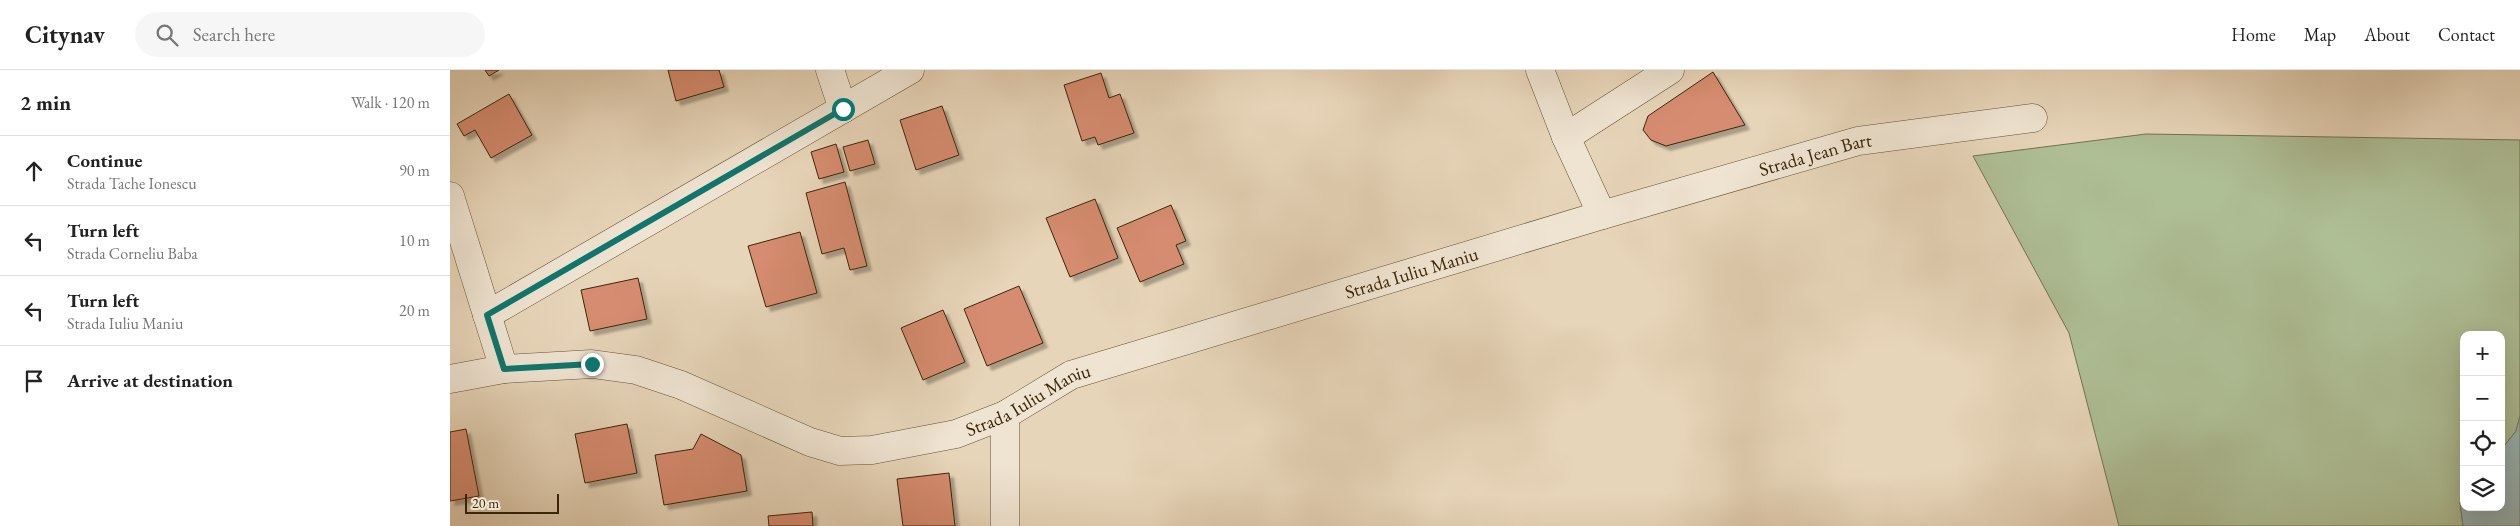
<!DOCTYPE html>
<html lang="en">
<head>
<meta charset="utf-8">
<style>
  :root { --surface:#fff; --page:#f6f6f6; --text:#222; --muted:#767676; --line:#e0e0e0 }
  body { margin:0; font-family:"EB Garamond",serif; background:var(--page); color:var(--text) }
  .controls { position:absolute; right:15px; bottom:15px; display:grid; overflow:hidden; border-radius:10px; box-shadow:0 5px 20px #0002 }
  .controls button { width:45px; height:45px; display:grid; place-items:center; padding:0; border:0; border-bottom:1px solid var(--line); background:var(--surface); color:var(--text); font:25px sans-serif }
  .scale { position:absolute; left:15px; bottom:12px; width:94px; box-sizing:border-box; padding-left:5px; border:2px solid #3b2607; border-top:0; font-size:14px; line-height:18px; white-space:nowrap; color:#3b2607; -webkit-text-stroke:4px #efe4d2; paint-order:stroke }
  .stop { position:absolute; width:15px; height:15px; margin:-11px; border:4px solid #0f766e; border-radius:50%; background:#fff }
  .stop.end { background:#0f766e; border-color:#fff; box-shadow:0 1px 5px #0008 }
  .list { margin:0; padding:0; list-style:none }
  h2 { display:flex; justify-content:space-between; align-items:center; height:65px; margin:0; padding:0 20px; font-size:21px }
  h2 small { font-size:16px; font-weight:400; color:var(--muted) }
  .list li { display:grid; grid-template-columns:32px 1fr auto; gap:15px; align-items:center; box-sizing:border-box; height:70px; padding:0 20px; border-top:1px solid var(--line) }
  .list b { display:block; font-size:19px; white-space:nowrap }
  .list p { margin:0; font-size:16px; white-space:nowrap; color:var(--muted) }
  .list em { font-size:16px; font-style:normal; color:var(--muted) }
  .icon { flex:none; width:28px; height:28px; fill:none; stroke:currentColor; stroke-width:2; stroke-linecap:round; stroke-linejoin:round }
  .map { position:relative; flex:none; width:2070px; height:456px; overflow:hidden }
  header { display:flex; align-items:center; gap:30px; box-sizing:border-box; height:70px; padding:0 25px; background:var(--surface); border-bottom:1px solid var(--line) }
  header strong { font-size:24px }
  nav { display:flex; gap:28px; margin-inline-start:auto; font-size:18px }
  .search { width:350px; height:45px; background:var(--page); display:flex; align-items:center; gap:12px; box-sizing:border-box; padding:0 18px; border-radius:28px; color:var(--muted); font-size:19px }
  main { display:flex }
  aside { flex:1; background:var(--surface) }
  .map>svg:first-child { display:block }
</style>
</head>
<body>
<header>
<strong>Citynav</strong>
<div class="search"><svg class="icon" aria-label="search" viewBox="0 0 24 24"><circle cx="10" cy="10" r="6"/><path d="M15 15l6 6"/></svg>Search here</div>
<nav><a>Home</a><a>Map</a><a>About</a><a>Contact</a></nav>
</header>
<main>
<aside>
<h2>2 min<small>Walk · 120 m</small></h2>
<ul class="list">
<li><svg class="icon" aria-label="ahead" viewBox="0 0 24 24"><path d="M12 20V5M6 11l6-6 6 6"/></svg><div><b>Continue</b><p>Strada Tache Ionescu</p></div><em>90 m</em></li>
<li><svg class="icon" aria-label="left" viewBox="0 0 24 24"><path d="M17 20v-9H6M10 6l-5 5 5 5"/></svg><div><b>Turn left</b><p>Strada Corneliu Baba</p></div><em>10 m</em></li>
<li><svg class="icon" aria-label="left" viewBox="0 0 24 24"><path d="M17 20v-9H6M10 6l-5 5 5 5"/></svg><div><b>Turn left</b><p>Strada Iuliu Maniu</p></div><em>20 m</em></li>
<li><svg class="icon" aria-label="arrive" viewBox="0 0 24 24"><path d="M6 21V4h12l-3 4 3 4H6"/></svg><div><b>Arrive at destination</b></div></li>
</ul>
</aside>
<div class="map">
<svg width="2070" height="456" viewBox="0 0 2070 456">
  <defs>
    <filter id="shadow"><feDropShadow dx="4.5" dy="4.5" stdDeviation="1" flood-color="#0004"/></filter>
  </defs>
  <rect width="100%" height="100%" fill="#e7d5b9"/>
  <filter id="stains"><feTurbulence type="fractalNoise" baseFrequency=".004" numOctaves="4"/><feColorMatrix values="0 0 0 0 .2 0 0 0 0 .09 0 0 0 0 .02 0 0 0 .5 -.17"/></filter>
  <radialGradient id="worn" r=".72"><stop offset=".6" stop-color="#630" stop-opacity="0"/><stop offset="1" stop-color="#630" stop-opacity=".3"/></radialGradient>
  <!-- green -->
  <path fill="#aebe95" stroke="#74724e" d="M 1696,64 L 2070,70 L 2070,346 L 2066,361 L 2051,380 L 2051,265 L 2014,265 L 2014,427 L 2010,432 L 2013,456 L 1669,456 L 1619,263 L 1523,86 Z"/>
  <!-- water -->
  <path fill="#99b7b8" stroke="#737d71" d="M 2070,346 L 2070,456 L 2013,456 L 2010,432 L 2014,427 L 2014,437 L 2051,437 L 2051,380 L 2066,361 Z"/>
  <!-- building -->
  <path fill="#d68c6f" stroke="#3b2607" filter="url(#shadow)" d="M 35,0 L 49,0 L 39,6 Z
    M 218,0 L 269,0 L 274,17 L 226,31 Z
    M 1263,2 L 1295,55 L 1216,76 L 1201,70 L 1193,60 L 1198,46 Z
    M 651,3 L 659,28 L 670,24 L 684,63 L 648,75 L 645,67 L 632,71 L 614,15 Z
    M 59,24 L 82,65 L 41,88 L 25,60 L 14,66 L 7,54 Z
    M 492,36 L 509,85 L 466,100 L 450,50 Z
    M 418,70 L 425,94 L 400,101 L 393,77 Z
    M 386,74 L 394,102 L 369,109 L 361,82 Z
    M 395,112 L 417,196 L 400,200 L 394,178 L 372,184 L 356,123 Z
    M 645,129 L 668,188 L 620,207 L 596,148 Z
    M 721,135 L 736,171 L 726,175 L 734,194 L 690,212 L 667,158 Z
    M 350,162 L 367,223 L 316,237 L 298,176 Z
    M 188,208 L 197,249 L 140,261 L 131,220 Z
    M 569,216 L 593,273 L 537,296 L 514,239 Z
    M 493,240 L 515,292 L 473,310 L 451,258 Z
    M 177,354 L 187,403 L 135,413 L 125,364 Z
    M 16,359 L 29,426 L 0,431 L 0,362 Z
    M 251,364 L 291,385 L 297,421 L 214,435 L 205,385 L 243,379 Z
    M 499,403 L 505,456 L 453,456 L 447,409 Z
    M 362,442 L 363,456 L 319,456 L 318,446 Z"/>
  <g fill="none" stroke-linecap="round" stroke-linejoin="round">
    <!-- minor casing -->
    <g stroke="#665234" stroke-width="29">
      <g id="minor">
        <path d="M 380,0 L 393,39"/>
        <path d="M 1090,0 L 1116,67 L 1152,145"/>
        <path d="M 1116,67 L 1220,0"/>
        <path d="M 0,126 L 54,299"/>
        <path d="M 37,245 L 460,0"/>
        <path id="s1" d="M 0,309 L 54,299 L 142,294 L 186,300 L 231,315 L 360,372 L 390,381 L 422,380 L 506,364 L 555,345 L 621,305 L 1152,145 L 1408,71 L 1583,48"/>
        <path d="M 555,456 L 555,345"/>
      </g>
    </g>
    <!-- minor -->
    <use href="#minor" stroke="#efe4d2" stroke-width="28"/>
  </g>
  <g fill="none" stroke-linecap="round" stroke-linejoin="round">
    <!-- route -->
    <path stroke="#0f766e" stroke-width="6" d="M 142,294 L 54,299 L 37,245 L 393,39"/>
  </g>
  <g text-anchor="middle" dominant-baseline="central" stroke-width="4" stroke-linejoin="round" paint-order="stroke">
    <!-- street labels -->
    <g font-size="19" fill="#3b2607" stroke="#efe4d2">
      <text stroke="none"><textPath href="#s1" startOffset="1431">Strada Jean Bart</textPath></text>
      <text stroke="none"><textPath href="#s1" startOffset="1010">Strada Iuliu Maniu</textPath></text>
      <text stroke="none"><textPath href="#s1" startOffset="605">Strada Iuliu Maniu</textPath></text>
    </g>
  </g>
  <rect width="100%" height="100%" filter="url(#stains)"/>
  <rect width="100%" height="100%" fill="url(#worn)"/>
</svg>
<div class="controls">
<button>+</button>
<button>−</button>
<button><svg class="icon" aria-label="locate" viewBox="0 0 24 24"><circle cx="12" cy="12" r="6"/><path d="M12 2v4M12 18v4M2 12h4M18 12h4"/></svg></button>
<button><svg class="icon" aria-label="layers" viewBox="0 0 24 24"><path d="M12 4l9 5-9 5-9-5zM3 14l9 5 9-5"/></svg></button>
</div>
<div class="scale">20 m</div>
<div class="stop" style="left:393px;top:39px"></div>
<div class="stop end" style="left:142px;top:294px"></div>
</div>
</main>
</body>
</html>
